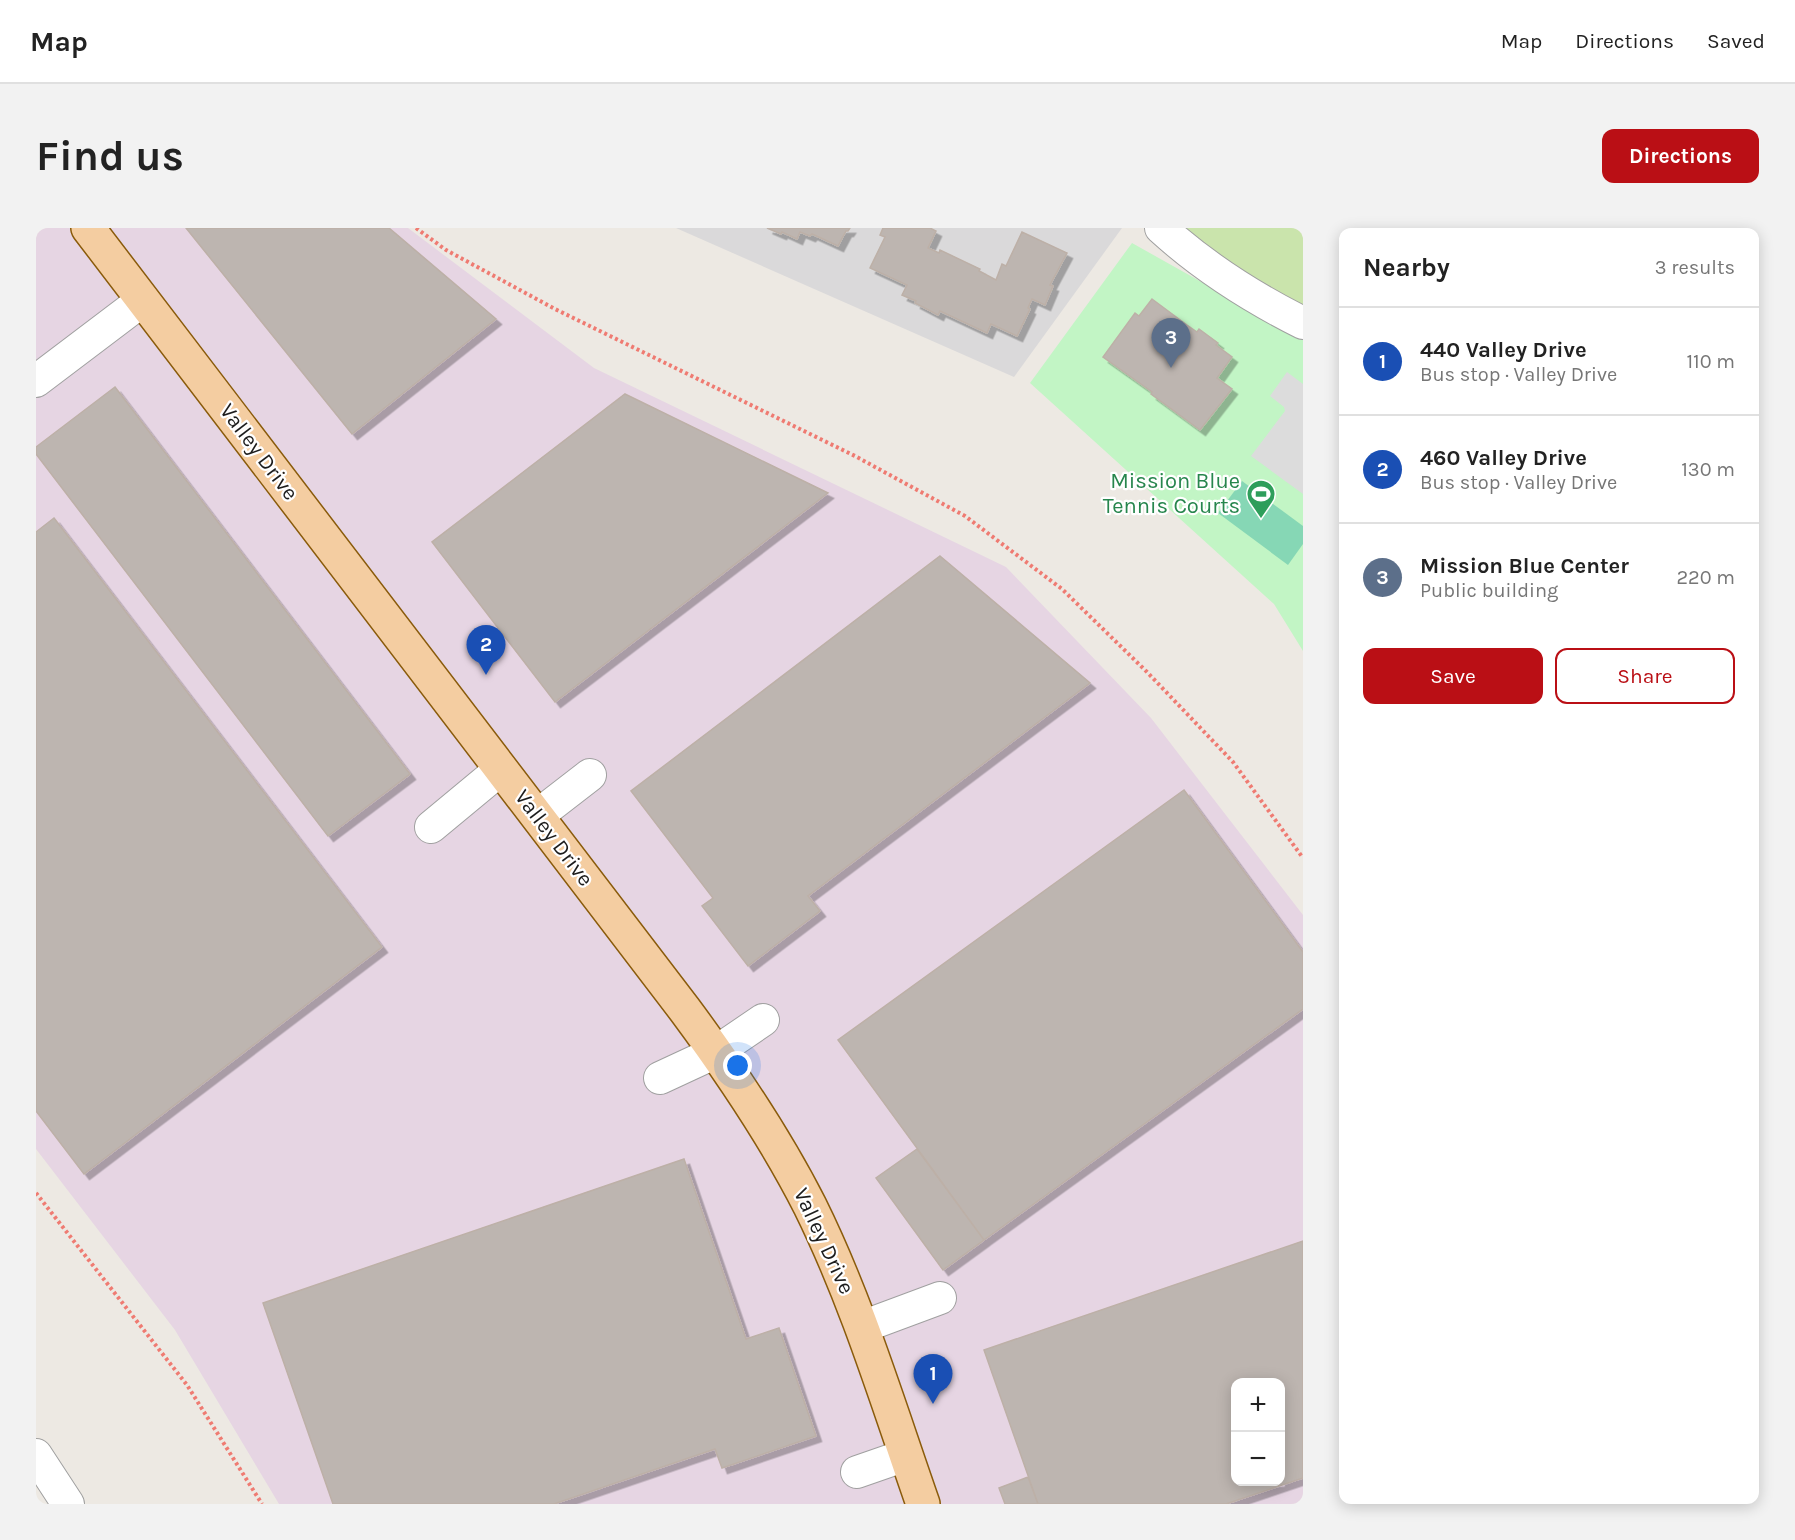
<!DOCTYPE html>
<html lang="en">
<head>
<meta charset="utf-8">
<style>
  :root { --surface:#fff; --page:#f2f2f2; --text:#222; --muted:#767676; --line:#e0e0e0; --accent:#ba0f15 }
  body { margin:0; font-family:Karla,sans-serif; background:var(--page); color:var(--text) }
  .controls { position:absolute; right:18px; bottom:18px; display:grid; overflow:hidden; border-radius:12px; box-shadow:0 3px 15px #0003 }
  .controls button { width:54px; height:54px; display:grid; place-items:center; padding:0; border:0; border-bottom:2px solid var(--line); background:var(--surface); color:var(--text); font:30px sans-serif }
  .you { position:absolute; left:702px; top:838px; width:21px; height:21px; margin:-15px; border:4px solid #fff; border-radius:50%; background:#1a73e8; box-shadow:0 0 0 9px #1a73e833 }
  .badge { display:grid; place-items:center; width:39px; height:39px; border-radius:50%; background:var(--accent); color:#fff; font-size:20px; font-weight:700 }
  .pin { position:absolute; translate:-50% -50px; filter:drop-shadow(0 2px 3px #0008) }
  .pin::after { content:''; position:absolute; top:32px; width:21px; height:18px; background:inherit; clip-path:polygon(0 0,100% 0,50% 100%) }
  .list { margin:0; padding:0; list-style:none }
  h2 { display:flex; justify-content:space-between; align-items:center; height:78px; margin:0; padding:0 24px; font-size:26px }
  h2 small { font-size:20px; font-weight:400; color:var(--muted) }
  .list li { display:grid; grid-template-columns:39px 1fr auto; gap:18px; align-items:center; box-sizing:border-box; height:108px; padding:0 24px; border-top:2px solid var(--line) }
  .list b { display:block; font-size:22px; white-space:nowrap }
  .list p { margin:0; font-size:20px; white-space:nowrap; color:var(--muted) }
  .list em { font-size:20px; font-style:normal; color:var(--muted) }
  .actions { display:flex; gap:12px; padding:18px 24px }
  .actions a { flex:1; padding:14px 0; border:2px solid var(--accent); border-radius:12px; text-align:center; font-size:21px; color:var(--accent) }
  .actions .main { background:var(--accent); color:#fff }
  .map { position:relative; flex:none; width:1267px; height:1276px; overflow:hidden; border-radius:12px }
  header { display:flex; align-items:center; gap:36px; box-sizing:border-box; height:84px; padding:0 30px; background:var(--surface); border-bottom:2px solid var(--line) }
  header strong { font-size:28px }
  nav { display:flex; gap:33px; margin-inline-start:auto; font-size:21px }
  .intro { display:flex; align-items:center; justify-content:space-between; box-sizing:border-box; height:144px; padding:0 36px }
  h1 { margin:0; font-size:42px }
  .button { padding:15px 27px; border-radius:12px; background:var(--accent); color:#fff; font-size:21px; font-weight:700 }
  main { display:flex; gap:36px; padding:0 36px }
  aside { flex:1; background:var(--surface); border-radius:12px; box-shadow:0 3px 15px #0003 }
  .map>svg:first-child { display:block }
</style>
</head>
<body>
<header>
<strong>Map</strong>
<nav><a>Map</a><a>Directions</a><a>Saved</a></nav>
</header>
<div class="intro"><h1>Find us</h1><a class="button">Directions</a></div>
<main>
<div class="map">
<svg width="1267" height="1276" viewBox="0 0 1267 1276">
  <defs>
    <filter id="shadow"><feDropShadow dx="5.5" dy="5.5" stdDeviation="0" flood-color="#0004"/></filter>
  </defs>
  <rect width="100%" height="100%" fill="#ede9e3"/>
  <!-- residential -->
  <path fill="#dad9da" d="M 640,0 L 1086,0 L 978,149 Z"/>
  <!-- industrial -->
  <path fill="#e6d5e3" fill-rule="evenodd" d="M 0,0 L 372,0 L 558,140 L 970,339 L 1115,490 L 1267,687 L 1267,1276 L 243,1276 L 139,1102 L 0,921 ZM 1200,1154 L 1244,1154 L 1244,1254 L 1200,1254 Z"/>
  <!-- grass -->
  <path fill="#cae4ac" d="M 1125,0 L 1267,0 L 1267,95 Z"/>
  <!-- park -->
  <path fill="#c2f5c5" d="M 1096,15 L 1267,111 L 1267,423 L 1238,376 L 994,155 Z"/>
  <!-- pitch -->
  <path fill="#86d7b5" d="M 1206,253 L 1267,298 L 1267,316 L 1252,337 L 1182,285 Z"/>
  <!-- parking -->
  <path fill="#dcdcdc" d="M 1251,144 L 1267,156 L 1267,266 L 1215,228 L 1249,183 L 1248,179 L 1234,168 Z"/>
  <!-- building -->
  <path fill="#bdb5b0" stroke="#bdb0a7" stroke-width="1.5" fill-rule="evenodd" filter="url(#shadow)" d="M 150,0 L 353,0 L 460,91 L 316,206 Z
    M 731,0 L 814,0 L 812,3 L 810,3 L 802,18 L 776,6 L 774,8 L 764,4 L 761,11 L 746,4 L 745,6 Z
    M 847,0 L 894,0 L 900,3 L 892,20 L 903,25 L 904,22 L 944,41 L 943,43 L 960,52 L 966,36 L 970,38 L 986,4 L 1031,25 L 1014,57 L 1017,58 L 1009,77 L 996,71 L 992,80 L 994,81 L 981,108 L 955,96 L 951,105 L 904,83 L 902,87 L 879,75 L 880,73 L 866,67 L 871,57 L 834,40 L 849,9 L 844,7 Z
    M 1116,71 L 1151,97 L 1161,104 L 1163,101 L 1182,115 L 1180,117 L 1196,129 L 1181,150 L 1196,161 L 1164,202 L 1115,166 L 1116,164 L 1067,129 L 1099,85 L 1103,88 Z
    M 79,159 L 374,546 L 292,608 L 0,226 L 0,219 Z
    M 589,166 L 792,265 L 519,474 L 396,314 Z
    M 18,290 L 346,719 L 48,946 L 0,883 L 0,304 Z
    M 904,328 L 1054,455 L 772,668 L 784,683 L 712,738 L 666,678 L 677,670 L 595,563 Z
    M 1148,562 L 1267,724 L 1267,781 L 948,1012 L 802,812 Z
    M 881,921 L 948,1012 L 907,1042 L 840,950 Z
    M 648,931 L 710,1111 L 743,1100 L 780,1208 L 686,1240 L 679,1221 L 518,1276 L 297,1276 L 227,1075 Z
    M 1267,1013 L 1267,1250 L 1190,1276 L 1002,1276 L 948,1122 ZM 1200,1154 L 1244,1154 L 1244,1254 L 1200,1254 Z
    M 992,1249 L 1002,1276 L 969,1276 L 963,1260 Z"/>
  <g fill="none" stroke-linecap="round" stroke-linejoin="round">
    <!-- minor casing -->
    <g stroke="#a0a0a0" stroke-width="34">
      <path id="minor" d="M 1125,0 C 1168,39 1215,69 1267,95
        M 0,153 L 107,72
        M 501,588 L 554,547
        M 395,599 L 465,541
        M 624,850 L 680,824 L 727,792
        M 826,1099 L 904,1070
        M 0,1227 L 32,1276
        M 821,1244 L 870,1227"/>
    </g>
    <!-- major casing -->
    <g stroke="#8a5b0b" stroke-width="36">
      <path id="major" d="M 52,0 L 649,782 C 695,844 739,909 774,978 C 821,1073 852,1176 887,1276"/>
    </g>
    <!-- path -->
    <path stroke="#ef7b72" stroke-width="4" stroke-dasharray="3 3" stroke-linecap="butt" d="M 380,0 L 410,22 L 519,81 L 819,228 L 929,288 L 1026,361 L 1111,444 L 1197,534 L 1267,630
      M 0,965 L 151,1157 L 226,1276"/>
    <!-- minor -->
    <use href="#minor" stroke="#fff" stroke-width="32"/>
    <!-- major -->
    <use href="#major" stroke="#f4cda1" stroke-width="33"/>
  </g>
  <!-- icons -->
  <defs>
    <g id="stadium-pin" transform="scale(1.5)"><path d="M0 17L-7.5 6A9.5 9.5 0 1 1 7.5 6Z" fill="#2e9e5b" stroke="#fff"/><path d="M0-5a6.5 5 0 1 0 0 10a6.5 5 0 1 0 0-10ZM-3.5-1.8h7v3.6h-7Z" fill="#fff"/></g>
  </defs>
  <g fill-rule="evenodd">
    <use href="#stadium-pin" x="1225" y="266"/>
  </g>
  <g text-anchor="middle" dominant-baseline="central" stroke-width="4.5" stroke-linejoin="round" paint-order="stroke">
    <!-- street labels -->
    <g font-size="22" fill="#1c1c1c" stroke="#fff">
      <text transform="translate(223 224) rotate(53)">Valley Drive</text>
      <text transform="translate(518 610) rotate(53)">Valley Drive</text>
      <text transform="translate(788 1013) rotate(65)">Valley Drive</text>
    </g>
    <!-- leisure labels -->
    <g font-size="22" fill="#27864d" stroke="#fff" text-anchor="end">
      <text x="1204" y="253">Mission Blue<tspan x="1204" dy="25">Tennis Courts</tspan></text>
    </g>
  </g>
</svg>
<div class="controls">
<button>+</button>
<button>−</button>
</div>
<div class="you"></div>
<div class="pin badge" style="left:897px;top:1176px;background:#1a4fb4">1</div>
<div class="pin badge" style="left:450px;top:447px;background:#1a4fb4">2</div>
<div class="pin badge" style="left:1135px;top:140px;background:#5c6f8a">3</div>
</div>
<aside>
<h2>Nearby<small>3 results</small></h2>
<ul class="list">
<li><span class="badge" style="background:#1a4fb4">1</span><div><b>440 Valley Drive</b><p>Bus stop · Valley Drive</p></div><em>110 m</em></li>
<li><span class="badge" style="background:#1a4fb4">2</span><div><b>460 Valley Drive</b><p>Bus stop · Valley Drive</p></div><em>130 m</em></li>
<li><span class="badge" style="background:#5c6f8a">3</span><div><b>Mission Blue Center</b><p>Public building</p></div><em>220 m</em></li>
</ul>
<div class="actions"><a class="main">Save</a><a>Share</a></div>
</aside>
</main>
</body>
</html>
